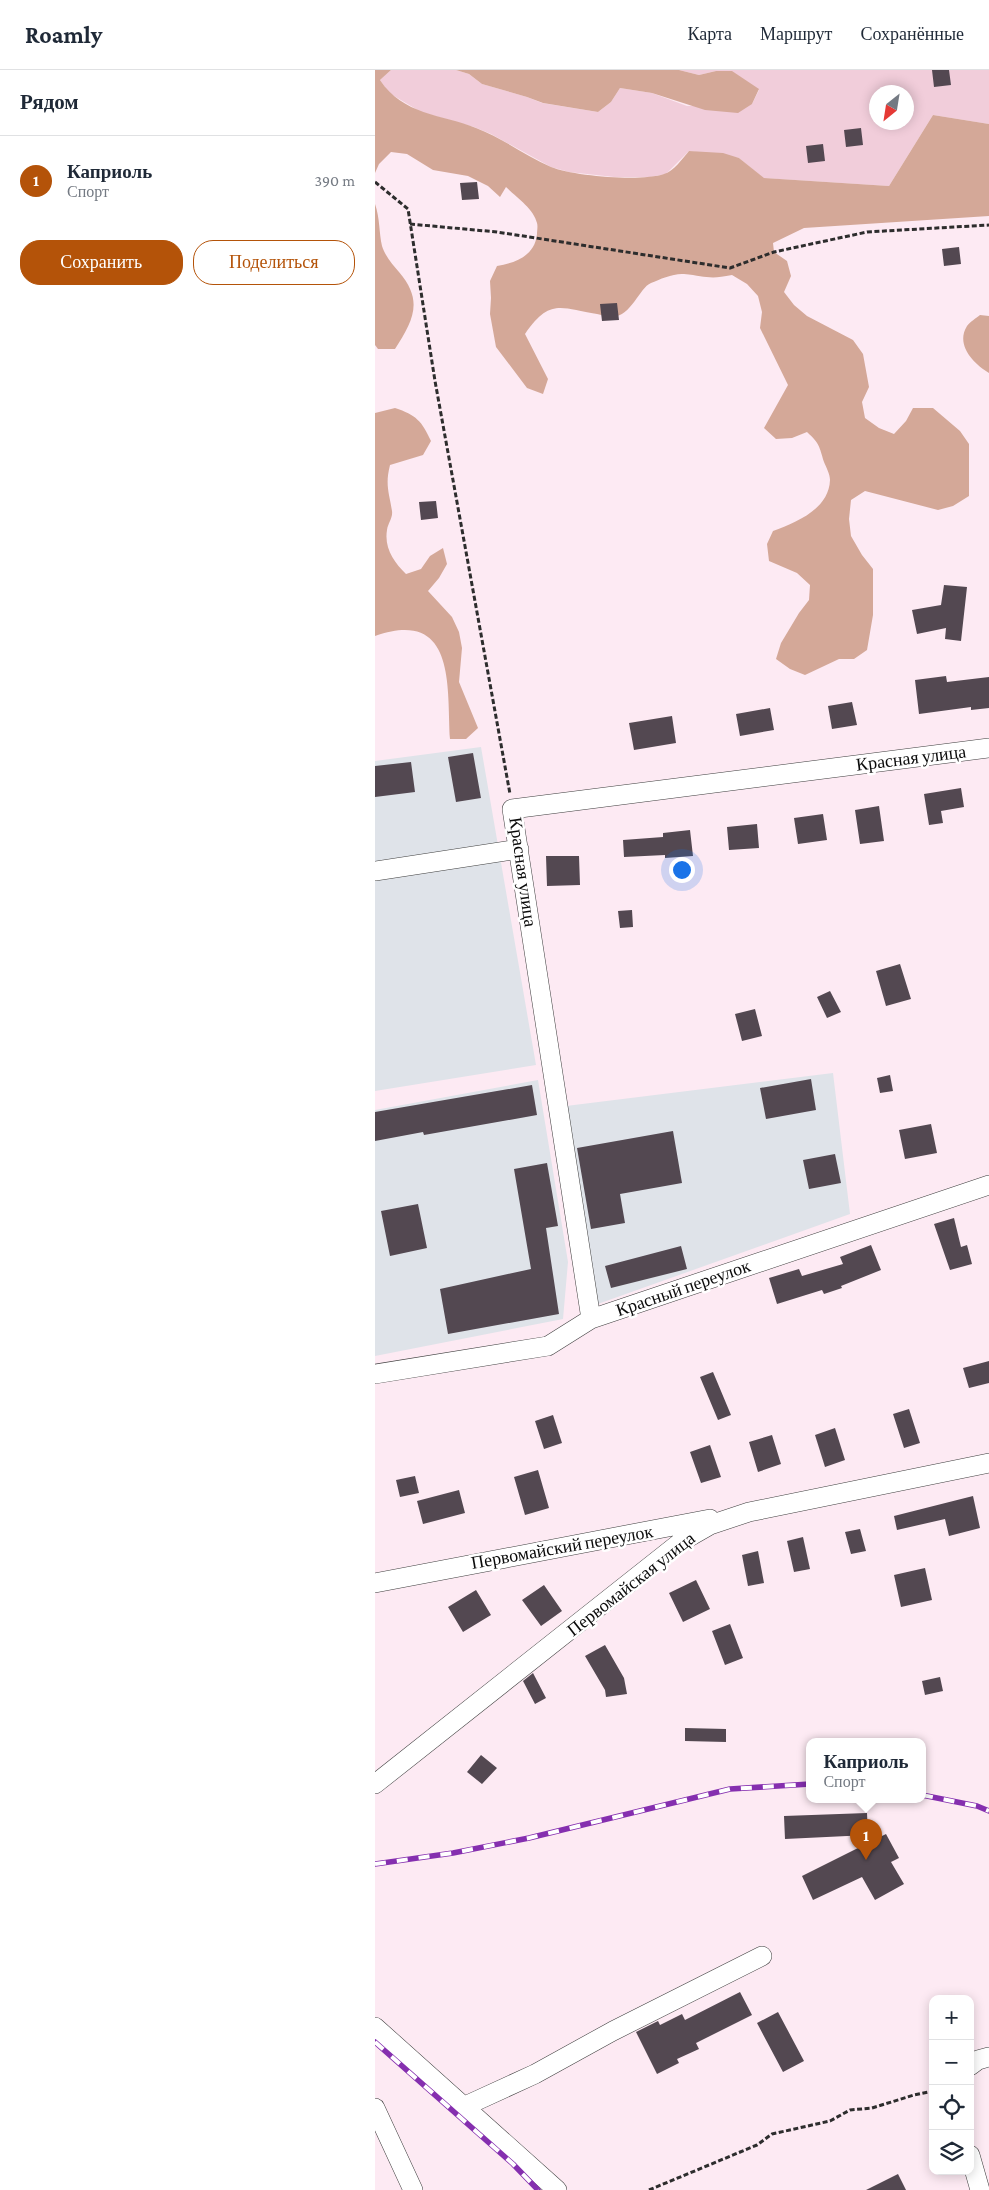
<!DOCTYPE html>
<html lang="ru">
<head>
<meta charset="utf-8">
<style>
  :root { --surface:#fff; --page:#f6f6f7; --text:#1f2937; --muted:#747a83; --line:#e0e1e3; --accent:#b45309 }
  body { margin:0; font-family:"Crimson Pro",serif; background:var(--page); color:var(--text) }
  .controls { position:absolute; right:15px; bottom:15px; display:grid; overflow:hidden; border-radius:10px; box-shadow:0 2px 12px #0003 }
  .controls button { width:45px; height:45px; display:grid; place-items:center; padding:0; border:0; border-bottom:1px solid var(--line); background:var(--surface); color:var(--text); font:25px sans-serif }
  .compass { position:absolute; left:494px; top:15px; width:45px; height:45px; border-radius:50%; background:var(--surface); box-shadow:0 2px 12px #0003; rotate:210deg }
  .you { position:absolute; left:306px; top:799px; width:18px; height:18px; margin:-12px; border:4px solid #fff; border-radius:50%; background:#1a73e8; box-shadow:0 0 0 8px #1a73e833 }
  .badge { display:grid; place-items:center; width:32px; height:32px; border-radius:50%; background:var(--accent); color:#fff; font-size:16px; font-weight:700 }
  .pin { position:absolute; translate:-50% -41px; filter:drop-shadow(0 1px 2px #0008) }
  .pin::after { content:''; position:absolute; top:26px; width:18px; height:15px; background:inherit; clip-path:polygon(0 0,100% 0,50% 100%) }
  .popup { position:absolute; left:431px; top:1668px; width:120px; height:65px; box-sizing:border-box; display:grid; place-content:center; border-radius:10px; background:var(--surface); filter:drop-shadow(0 1px 4px #0005); font-size:16px; white-space:nowrap; color:var(--muted) }
  .popup b { font-size:19px; color:var(--text) }
  .popup::after { content:''; position:absolute; left:50%; top:100%; margin-left:-10px; border:10px solid transparent; border-top-color:var(--surface) }
  .list { margin:0; padding:0; list-style:none }
  h2 { display:flex; justify-content:space-between; align-items:center; height:65px; margin:0; padding:0 20px; font-size:21px }
  h2 small { font-size:16px; font-weight:400; color:var(--muted) }
  .list li { display:grid; grid-template-columns:32px 1fr auto; gap:15px; align-items:center; box-sizing:border-box; height:90px; padding:0 20px; border-top:1px solid var(--line) }
  .list b { display:block; font-size:19px; white-space:nowrap }
  .list p { margin:0; font-size:16px; white-space:nowrap; color:var(--muted) }
  .list em { font-size:16px; font-style:normal; color:var(--muted) }
  .actions { display:flex; gap:10px; padding:15px 20px }
  .actions a { flex:1; padding:11px 0; border:1px solid var(--accent); border-radius:20px; text-align:center; font-size:18px; color:var(--accent) }
  .actions .main { background:var(--accent); color:#fff }
  .icon { flex:none; width:28px; height:28px; fill:none; stroke:currentColor; stroke-width:2; stroke-linecap:round; stroke-linejoin:round }
  .map { position:relative; flex:none; width:614px; height:2120px; overflow:hidden }
  header { display:flex; align-items:center; gap:30px; box-sizing:border-box; height:70px; padding:0 25px; background:var(--surface); border-bottom:1px solid var(--line) }
  header strong { font-size:24px }
  nav { display:flex; gap:28px; margin-inline-start:auto; font-size:18px }
  main { display:flex }
  aside { flex:1; background:var(--surface) }
  .map>svg:first-child { display:block }
</style>
</head>
<body>
<header>
<strong>Roamly</strong>
<nav><a>Карта</a><a>Маршрут</a><a>Сохранённые</a></nav>
</header>
<main>
<aside>
<h2>Рядом<small></small></h2>
<ul class="list">
<li><span class="badge">1</span><div><b>Каприоль</b><p>Спорт</p></div><em>390 m</em></li>
</ul>
<div class="actions"><a class="main">Сохранить</a><a>Поделиться</a></div>
</aside>
<div class="map">
<svg width="614" height="2120" viewBox="0 0 614 2120">
  <rect width="100%" height="100%" fill="#fdeaf3"/>
  <!-- industrial -->
  <path fill="#dfe3e9" d="M 106,677 L 161,995 L 0,1021 L 0,691 Z
    M 458,1003 L 475,1144 L 220,1235 L 191,1036 Z
    M 163,1010 L 193,1192 L 188,1249 L 0,1286 L 0,1040 Z"/>
  <!-- farmland -->
  <path fill="#f1cdda" fill-rule="evenodd" d="M 16,0 L 81,0 L 94,4 L 107,14 L 152,27 L 167,33 L 223,42 L 236,32 L 245,18 L 277,23 L 312,36 L 377,34 L 384,20 L 341,1 L 324,5 L 304,0 L 614,0 L 614,54 L 558,45 L 514,116 L 388,108 L 364,88 L 314,81 L 291,104 L 275,107 L 239,107 L 194,102 L 176,97 L 116,64 L 99,57 L 46,42 L 14,23 L 5,10 ZM 502,22 L 532,22 L 532,52 L 502,52 Z"/>
  <!-- forest -->
  <path fill="#d4a898" d="M 0,0 L 16,0 L 5,10 C 28,45 66,44 101,58 C 128,68 150,86 176,97 C 198,106 266,112 289,104 C 298,102 308,88 314,81 L 348,83 L 364,88 L 389,108 L 514,116 L 558,45 L 614,54 L 614,146 L 429,158 L 398,173 L 399,182 L 412,191 L 416,206 L 409,222 L 419,235 L 432,246 L 478,270 L 488,284 L 494,317 L 487,332 L 490,348 L 504,358 L 519,364 L 531,351 L 538,338 L 558,338 L 585,361 L 594,374 L 594,426 L 578,436 L 563,440 L 490,421 L 476,430 L 474,449 L 476,466 L 487,485 L 498,499 L 498,545 L 492,580 L 479,589 L 464,589 L 430,605 L 415,599 L 401,589 L 406,573 L 424,543 L 434,530 L 435,515 L 422,503 L 394,491 L 392,474 L 398,461 C 422,452 454,439 455,410 C 455,404 451,397 449,392 C 444,376 445,374 432,362 L 417,368 L 401,369 L 389,358 L 413,315 L 385,258 L 387,242 L 383,226 L 372,214 L 357,205 C 334,210 330,206 309,204 C 299,203 285,209 276,213 C 264,218 257,246 237,247 C 233,248 227,245 222,244 C 185,238 175,228 150,264 L 173,309 L 168,324 L 152,318 L 121,277 L 115,244 L 116,228 L 115,211 L 122,196 C 140,193 160,186 162,164 C 162,161 163,156 162,153 C 159,139 141,127 131,117 L 125,127 L 113,116 L 93,106 L 58,100 L 32,84 L 16,82 L 4,94 L 0,103 Z
    M 81,0 L 304,0 L 324,5 L 341,1 L 357,1 L 384,19 L 377,34 L 363,43 L 330,40 L 277,23 L 245,18 L 236,32 L 223,42 L 168,33 L 152,27 L 107,14 L 94,4 Z
    M 0,134 C 5,148 4,163 7,176 C 10,186 18,195 24,202 C 49,231 38,251 20,279 L 3,279 L 0,275 Z
    M 605,245 L 614,246 L 614,303 C 599,294 580,275 592,256 C 595,252 601,248 605,245 Z
    M 20,338 C 41,345 47,351 56,371 L 48,385 L 15,395 C 10,415 14,422 17,441 C 18,448 13,453 12,460 C 9,478 19,492 31,504 L 46,499 L 55,486 L 68,478 L 72,494 L 64,508 L 53,521 L 77,547 L 84,562 L 87,578 L 84,612 L 103,658 L 91,669 L 75,669 C 72,616 81,538 0,566 L 0,343 Z"/>
  <!-- building -->
  <path fill="#534851" d="M 557,0 L 574,0 L 576,15 L 559,17 Z
    M 486,58 L 488,75 L 471,77 L 469,60 Z
    M 448,74 L 450,91 L 433,93 L 431,76 Z
    M 102,112 L 104,129 L 87,130 L 85,113 Z
    M 584,177 L 586,194 L 569,196 L 567,179 Z
    M 242,233 L 244,250 L 227,251 L 225,234 Z
    M 61,431 L 63,448 L 46,450 L 44,432 Z
    M 569,515 L 592,517 L 586,571 L 570,569 L 571,558 L 542,564 L 537,540 L 566,535 Z
    M 571,606 L 572,612 L 614,607 L 614,638 L 596,640 L 596,637 L 544,644 L 540,610 Z
    M 477,632 L 482,655 L 457,659 L 453,636 Z
    M 395,638 L 399,660 L 365,666 L 361,644 Z
    M 297,646 L 301,673 L 259,680 L 254,653 Z
    M 98,683 L 106,728 L 81,732 L 73,687 Z
    M 36,692 L 40,722 L 0,727 L 0,696 Z
    M 586,718 L 589,737 L 566,741 L 568,753 L 554,755 L 549,724 Z
    M 504,736 L 509,771 L 485,774 L 480,740 Z
    M 448,744 L 452,770 L 423,774 L 419,748 Z
    M 382,754 L 384,778 L 354,780 L 352,757 Z
    M 315,760 L 318,786 L 290,788 L 290,785 L 249,787 L 248,770 L 288,767 L 288,763 Z
    M 171,786 L 204,786 L 205,815 L 172,816 Z
    M 257,840 L 258,857 L 245,858 L 243,841 Z
    M 525,894 L 536,929 L 511,936 L 501,901 Z
    M 455,921 L 466,942 L 452,948 L 442,927 Z
    M 380,939 L 387,966 L 367,971 L 360,944 Z
    M 515,1005 L 518,1021 L 505,1023 L 502,1008 Z
    M 436,1009 L 441,1040 L 391,1049 L 385,1018 Z
    M 157,1015 L 162,1045 L 49,1065 L 48,1062 L 0,1071 L 0,1042 Z
    M 556,1054 L 562,1083 L 530,1089 L 524,1060 Z
    M 298,1061 L 307,1113 L 245,1124 L 250,1153 L 216,1159 L 202,1078 Z
    M 460,1084 L 466,1113 L 434,1119 L 428,1090 Z
    M 172,1093 L 183,1156 L 171,1158 L 184,1244 L 73,1264 L 65,1219 L 156,1199 L 139,1099 Z
    M 43,1134 L 52,1178 L 15,1186 L 6,1141 Z
    M 579,1148 L 586,1177 L 592,1175 L 597,1194 L 575,1200 L 559,1154 Z
    M 496,1175 L 506,1200 L 466,1216 L 467,1218 L 449,1224 L 447,1220 L 402,1234 L 394,1208 L 424,1199 L 427,1206 L 468,1194 L 465,1187 Z
    M 306,1176 L 312,1199 L 236,1218 L 230,1196 Z
    M 614,1291 L 614,1313 L 594,1318 L 588,1298 Z
    M 338,1302 L 356,1345 L 343,1350 L 325,1307 Z
    M 534,1339 L 545,1373 L 529,1378 L 518,1344 Z
    M 178,1345 L 187,1373 L 169,1379 L 160,1351 Z
    M 460,1358 L 470,1390 L 450,1397 L 440,1365 Z
    M 397,1365 L 406,1394 L 383,1402 L 374,1372 Z
    M 335,1375 L 346,1407 L 326,1413 L 315,1382 Z
    M 163,1400 L 174,1438 L 150,1445 L 139,1407 Z
    M 40,1406 L 44,1423 L 25,1427 L 21,1410 Z
    M 84,1420 L 90,1443 L 48,1454 L 42,1431 Z
    M 598,1426 L 605,1458 L 574,1466 L 570,1449 L 522,1460 L 519,1446 Z
    M 485,1459 L 491,1481 L 476,1484 L 470,1462 Z
    M 428,1467 L 435,1499 L 419,1502 L 412,1471 Z
    M 383,1481 L 389,1513 L 373,1516 L 367,1485 Z
    M 550,1498 L 557,1530 L 526,1537 L 519,1505 Z
    M 321,1510 L 335,1539 L 308,1552 L 294,1523 Z
    M 169,1515 L 187,1541 L 166,1556 L 147,1530 Z
    M 101,1520 L 116,1545 L 88,1562 L 73,1537 Z
    M 355,1554 L 368,1588 L 350,1595 L 337,1561 Z
    M 230,1575 L 249,1608 L 252,1624 L 231,1627 L 230,1620 L 210,1586 Z
    M 158,1603 L 171,1628 L 160,1634 L 148,1611 Z
    M 565,1607 L 568,1621 L 550,1625 L 547,1611 Z
    M 310,1658 L 351,1659 L 351,1672 L 310,1671 Z
    M 106,1685 L 122,1698 L 107,1714 L 92,1702 Z
    M 492,1743 L 493,1765 L 410,1769 L 409,1746 Z
    M 511,1764 L 524,1788 L 516,1792 L 529,1814 L 500,1830 L 487,1807 L 438,1830 L 427,1806 Z
    M 365,1922 L 377,1945 L 321,1973 L 324,1979 L 302,1989 L 304,1993 L 282,2004 L 261,1962 L 283,1951 L 285,1955 L 307,1944 L 310,1950 Z
    M 403,1942 L 429,1991 L 408,2002 L 382,1953 Z
    M 523,2104 L 531,2120 L 491,2120 Z"/>
  <g fill="none" stroke-linecap="round" stroke-linejoin="round">
    <!-- minor casing -->
    <g stroke="#3e3e3e" stroke-width="20">
      <path id="minor" d="M 0,801 L 144,779
        M 216,1249 L 137,739 L 614,678
        M 0,1304 L 173,1276 L 216,1249 L 614,1115
        M 0,1513 L 335,1449
        M 0,1714 L 307,1471 L 335,1455 L 374,1442 L 614,1393
        M 0,1957 L 182,2120
        M 595,1996 L 603,1990 L 614,1987
        M 88,2037 L 160,2004 L 238,1961 L 387,1886
        M 0,2038 L 38,2120
        M 595,2085 L 605,2120"/>
    </g>
    <!-- path -->
    <path stroke="#2d2d2d" stroke-width="3" stroke-dasharray="5 2.5" stroke-linecap="butt" d="M 0,112 L 33,139 L 60,311 L 135,724
      M 35,154 L 122,162 L 355,198 L 399,182 L 492,162 L 614,155
      M 274,2120 L 382,2075 L 397,2064 L 455,2051 L 475,2040 L 497,2038 L 539,2025 L 558,2021"/>
    <!-- minor -->
    <use href="#minor" stroke="#fff" stroke-width="19"/>
    <!-- rail casing -->
    <g stroke="#852faf" stroke-width="5.5">
      <path id="rail" d="M 547,1725 L 602,1736 L 614,1741
        M 0,1794 L 78,1783 L 154,1768 L 355,1719 L 435,1714
        M 0,1972 L 138,2094 L 163,2120"/>
    </g>
    <!-- rail -->
    <use href="#rail" stroke="#fff" stroke-width="4" stroke-dasharray="11" stroke-linecap="butt"/>
  </g>
  <g text-anchor="middle" dominant-baseline="central" stroke-width="5" stroke-linejoin="round" paint-order="stroke">
    <!-- street labels -->
    <g font-size="18" fill="#0b0b0b" stroke="#fff">
      <text transform="translate(536 688) rotate(-7)">Красная улица</text>
      <text transform="translate(148 802) rotate(82)">Красная улица</text>
      <text transform="translate(308 1218) rotate(-19)">Красный переулок</text>
      <text transform="translate(187 1477) rotate(-10)">Первомайский переулок</text>
      <text transform="translate(256 1514) rotate(-38)">Первомайская улица</text>
    </g>
  </g>
</svg>
<div class="controls">
<button>+</button>
<button>−</button>
<button><svg class="icon" aria-label="locate" viewBox="0 0 24 24"><circle cx="12" cy="12" r="6"/><path d="M12 2v4M12 18v4M2 12h4M18 12h4"/></svg></button>
<button><svg class="icon" aria-label="layers" viewBox="0 0 24 24"><path d="M12 4l9 5-9 5-9-5zM3 14l9 5 9-5"/></svg></button>
</div>
<svg class="compass" viewBox="-18 -18 36 36"><path d="M0-13l5 13h-10z" fill="#e53935"/><path d="M0 13l5-13h-10z" fill="#747a83"/></svg>
<div class="you"></div>
<div class="pin badge" style="left:491px;top:1790px">1</div>
<div class="popup"><b>Каприоль</b>Спорт</div>
</div>
</main>
</body>
</html>
